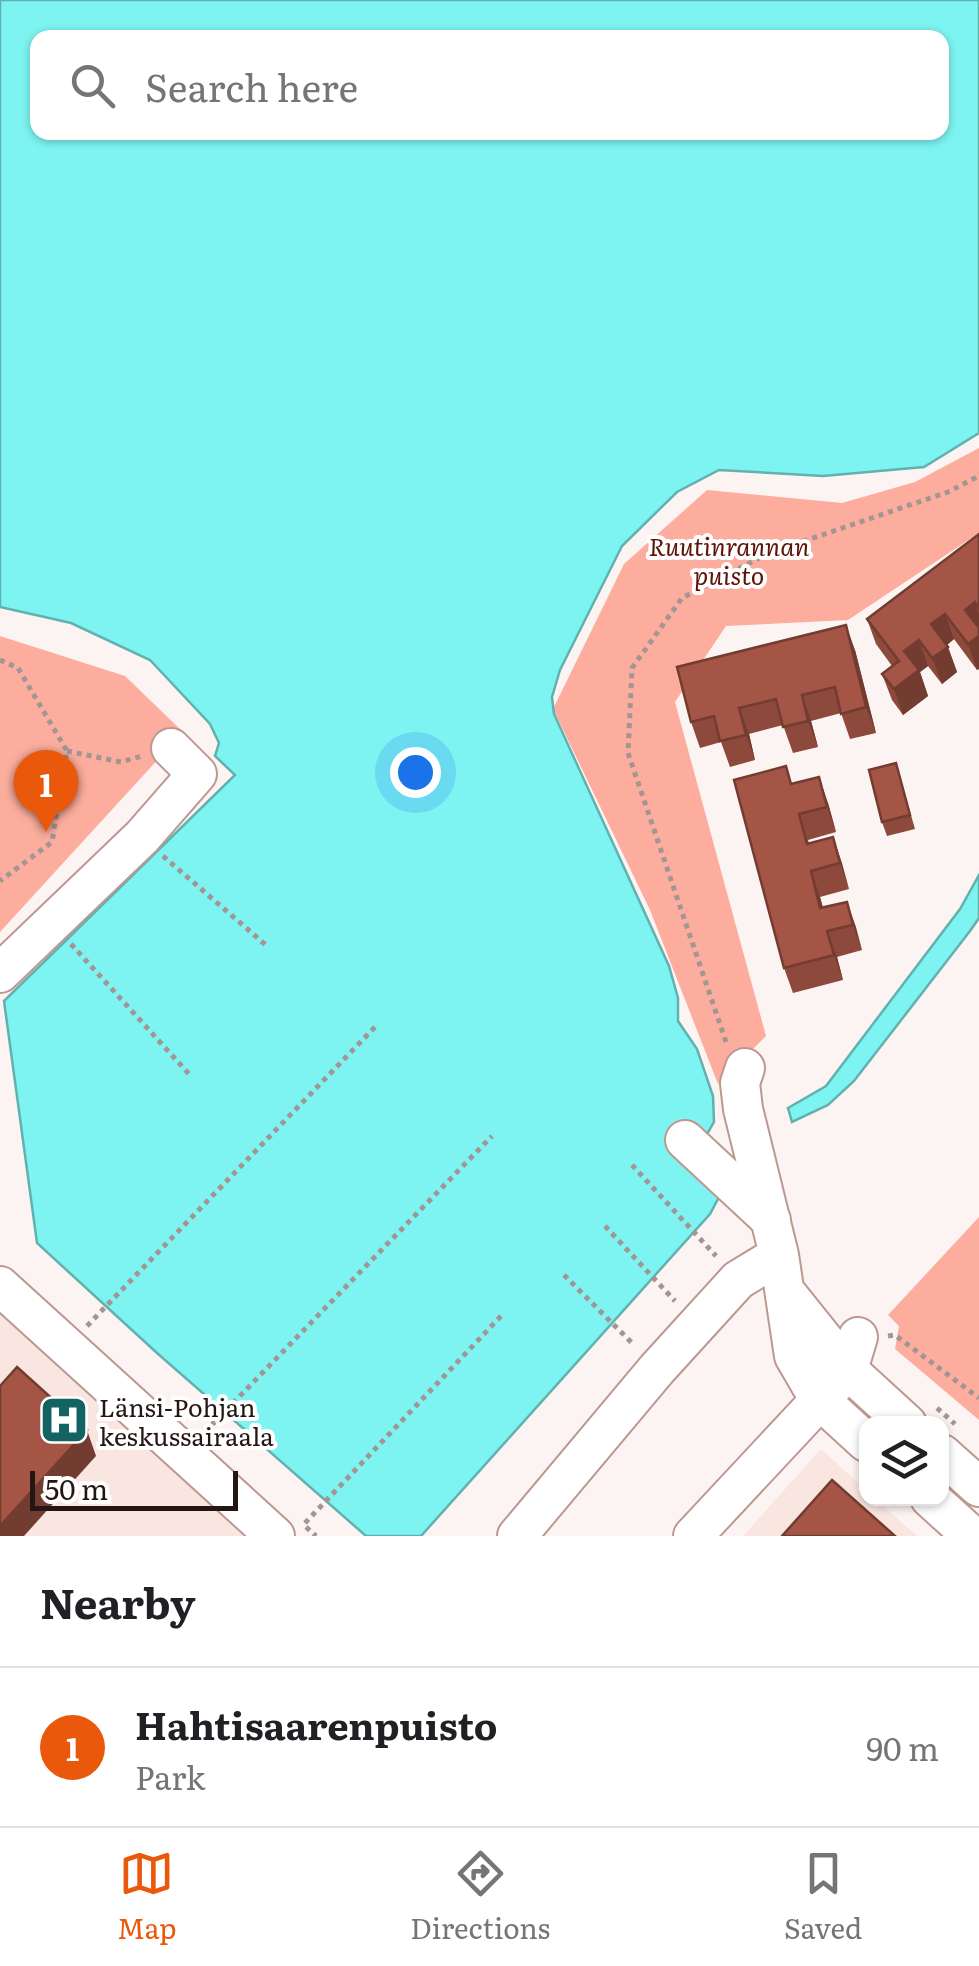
<!DOCTYPE html>
<html lang="en">
<head>
<meta charset="utf-8">
<style>
  :root { --surface:#fff; --page:#f2f2f2; --text:#202124; --muted:#757577; --line:#e0e0e0; --accent:#ea580c }
  body { margin:0; font-family:Literata,serif; background:var(--page); color:var(--text) }
  .controls { position:absolute; right:30px; bottom:30px; display:grid; overflow:hidden; border-radius:20px; box-shadow:0 2px 8px #0004 }
  .controls button { width:90px; height:90px; display:grid; place-items:center; padding:0; border:0; border-bottom:2px solid var(--line); background:var(--surface); color:var(--text); font:50px sans-serif }
  .scale { position:absolute; left:30px; bottom:25px; width:208px; box-sizing:border-box; padding-left:10px; border:5px solid #231613; border-top:0; font-size:28px; line-height:35px; white-space:nowrap; color:#231613; -webkit-text-stroke:8px #fff; paint-order:stroke }
  .you { position:absolute; left:415px; top:772px; width:35px; height:35px; margin:-25px; border:8px solid #fff; border-radius:50%; background:#1a73e8; box-shadow:0 0 0 15px #1a73e833 }
  .badge { display:grid; place-items:center; width:65px; height:65px; border-radius:50%; background:var(--accent); color:#fff; font-size:32px; font-weight:700 }
  .pin { position:absolute; translate:-50% -82px; filter:drop-shadow(0 2px 5px #0008) }
  .pin::after { content:''; position:absolute; top:52px; width:35px; height:30px; background:inherit; clip-path:polygon(0 0,100% 0,50% 100%) }
  .list { margin:0; padding:0; list-style:none }
  h2 { display:flex; justify-content:space-between; align-items:center; height:130px; margin:0; padding:0 40px; font-size:42px }
  h2 small { font-size:32px; font-weight:400; color:var(--muted) }
  .list li { display:grid; grid-template-columns:65px 1fr auto; gap:30px; align-items:center; box-sizing:border-box; height:160px; padding:0 40px; border-top:2px solid var(--line) }
  .list b { display:block; font-size:38px; white-space:nowrap }
  .list p { margin:0; font-size:32px; white-space:nowrap; color:var(--muted) }
  .list em { font-size:32px; font-style:normal; color:var(--muted) }
  .icon { flex:none; width:55px; height:55px; fill:none; stroke:currentColor; stroke-width:2; stroke-linecap:round; stroke-linejoin:round }
  .map { position:relative; flex:none; width:979px; height:1536px; overflow:hidden }
  .search { position:absolute; background:var(--surface); box-shadow:0 2px 8px #0004; left:30px; right:30px; top:30px; height:110px; display:flex; align-items:center; gap:25px; box-sizing:border-box; padding:0 35px; border-radius:20px; color:var(--muted); font-size:38px }
  .sheet { height:290px; background:var(--surface) }
  nav { display:flex; justify-content:space-around; align-items:center; box-sizing:border-box; height:140px; border-top:2px solid var(--line); background:var(--surface); font-size:28px; color:var(--muted) }
  nav a { display:grid; justify-items:center; gap:5px }
  nav .on { color:var(--accent) }
  .map>svg:first-child { display:block }
</style>
</head>
<body>
<div class="map">
<svg width="979" height="1536" viewBox="0 0 979 1536">
  <rect width="100%" height="100%" fill="#fcf4f2"/>
  <!-- built -->
  <path fill="#f9e6e1" d="M 0,1304 L 257,1536 L 0,1536 Z
    M 821,1449 L 866,1490 L 866,1498 L 876,1499 L 917,1536 L 743,1536 Z"/>
  <!-- green -->
  <path fill="#fcad9d" d="M 979,448 L 979,533 L 848,620 L 726,626 L 675,702 L 766,1036 L 718,1084 L 650,910 L 553,709 L 624,564 L 707,490 L 842,503 L 915,482 Z
    M 0,636 L 125,676 L 183,732 L 0,932 Z
    M 979,1217 L 979,1420 L 895,1349 L 899,1326 L 888,1315 Z"/>
  <!-- water -->
  <path fill="#7df4f2" stroke="#62b1af" stroke-width="2.5" fill-rule="evenodd" d="M 0,0 L 979,0 L 979,433 L 924,467 L 823,476 L 719,470 L 677,492 L 622,546 L 560,670 L 552,697 L 554,714 L 669,966 L 678,998 L 678,1021 L 697,1049 L 713,1096 L 714,1122 L 706,1136 L 719,1197 L 710,1214 L 421,1536 L 366,1536 L 157,1353 L 37,1243 L 4,1001 L 235,775 L 215,756 L 219,743 L 210,724 L 150,660 L 71,623 L 0,607 ZM 38,38 L 942,38 L 942,132 L 38,132 Z
    M 979,875 L 979,918 L 970,931 L 854,1081 L 828,1105 L 792,1122 L 788,1108 L 826,1086 L 960,909 Z"/>
  <g fill="none" stroke-linecap="round" stroke-linejoin="round">
    <!-- minor casing -->
    <g stroke="#bc9890" stroke-width="42">
      <path id="minor" d="M 0,973 L 142,837 L 197,774 L 171,748
        M 745,1068 L 740,1083 L 743,1109 L 779,1255 L 794,1356 L 819,1399 L 866,1442
        M 685,1140 L 771,1220
        M 0,1286 L 275,1536
        M 787,1294 L 848,1370 L 907,1424
        M 942,1454 L 979,1487
        M 930,1498 L 972,1536
        M 517,1536 L 657,1369 L 738,1280 L 779,1255
        M 693,1536 L 848,1370 L 858,1337"/>
    </g>
    <!-- path -->
    <path stroke="#a19694" stroke-width="5" stroke-dasharray="5 5" stroke-linecap="butt" d="M 0,660 L 18,668 L 67,751 L 52,842 L 0,881
      M 67,751 L 121,762 L 142,756
      M 163,856 L 267,946
      M 71,944 L 189,1074
      M 726,1042 L 628,753 L 632,668 L 682,598 L 769,553 L 948,492 L 979,476
      M 632,1165 L 716,1256
      M 605,1226 L 675,1301
      M 564,1275 L 634,1345
      M 87,1326 L 375,1027
      M 888,1336 L 895,1335 L 979,1398
      M 937,1408 L 955,1424
      M 205,1432 L 492,1136
      M 305,1523 L 502,1315
      M 306,1527 L 316,1536"/>
    <!-- minor -->
    <use href="#minor" stroke="#fff" stroke-width="38"/>
  </g>
  <!-- wall -->
  <path fill="#8d493b" d="M 979,534 L 979,669 L 977,670 L 954,639 L 947,645 L 957,672 L 942,684 L 928,666 L 920,672 L 928,696 L 903,715 L 892,700 L 882,674 L 892,666 L 876,644 L 867,619 Z
    M 855,650 L 876,733 L 850,739 L 841,713 L 811,721 L 818,747 L 793,753 L 783,725 L 749,734 L 755,760 L 730,767 L 721,742 L 700,748 L 691,722 Z
    M 896,763 L 915,829 L 887,836 L 882,822 Z
    M 793,784 L 828,803 L 836,832 L 808,840 L 809,843 L 833,837 L 849,889 L 820,897 L 823,908 L 847,902 L 862,950 L 837,957 L 843,980 L 793,993 L 784,968 Z"/>
  <!-- shaded-wall -->
  <path fill="#733c30" d="M 975,602 L 979,614 L 979,632 L 965,610 Z
    M 945,614 L 954,639 L 941,650 L 931,624 Z
    M 846,625 L 855,650 L 876,733 L 866,707 Z
    M 979,636 L 979,669 L 977,670 L 968,644 Z
    M 919,640 L 928,666 L 920,672 L 928,696 L 903,715 L 894,689 L 904,651 Z
    M 948,647 L 957,672 L 942,684 L 932,658 Z
    M 802,695 L 811,721 L 818,747 L 808,721 Z
    M 739,708 L 749,734 L 755,760 L 746,735 Z
    M 819,777 L 828,803 L 836,832 L 827,807 Z
    M 833,837 L 842,863 L 849,889 L 840,863 Z
    M 811,871 L 820,897 L 830,934 L 820,908 Z
    M 847,902 L 856,927 L 862,950 L 853,925 Z
    M 827,931 L 837,957 L 843,980 L 834,955 Z
    M 87,1430 L 96,1456 L 24,1536 L 0,1536 L 0,1526 Z"/>
  <!-- building -->
  <path fill="#a45545" stroke="#733c30" stroke-width="2.5" d="M 979,534 L 979,608 L 975,602 L 965,610 L 979,628 L 979,636 L 968,644 L 945,614 L 931,624 L 948,647 L 932,658 L 919,640 L 904,651 L 919,670 L 894,689 L 882,674 L 899,661 L 867,619 Z
    M 846,625 L 866,707 L 841,714 L 835,687 L 802,695 L 808,721 L 783,727 L 776,699 L 739,708 L 746,735 L 720,741 L 714,716 L 691,722 L 677,667 Z
    M 896,763 L 910,815 L 882,822 L 869,770 Z
    M 786,766 L 791,784 L 819,777 L 827,807 L 799,814 L 807,844 L 833,837 L 840,863 L 811,871 L 820,908 L 847,902 L 853,925 L 827,931 L 834,955 L 784,968 L 734,780 Z
    M 17,1367 L 87,1430 L 0,1526 L 0,1386 Z
    M 832,1480 L 895,1536 L 782,1536 Z"/>
  <!-- icons -->
  <defs>
    <g id="hospital-square" transform="scale(2.5)"><rect x="-9" y="-9" width="18" height="18" rx="4" fill="#126362" stroke="#fff"/><path d="M-5-5h3v3.5h4V-5h3V5h-3V1.5h-4V5h-3Z" fill="#fff"/></g>
  </defs>
  <g fill-rule="evenodd">
    <use href="#hospital-square" x="64" y="1420"/>
  </g>
  <g text-anchor="middle" dominant-baseline="central" stroke-width="8" stroke-linejoin="round" paint-order="stroke">
    <!-- park labels -->
    <g font-size="25" font-style="italic" fill="#5f1306" stroke="#fff">
      <text x="729" y="545">Ruutinrannan<tspan x="729" dy="29">puisto</tspan></text>
    </g>
    <!-- poi labels -->
    <g font-size="25" fill="#231613" stroke="#fff" text-anchor="start">
      <text x="99" y="1406">Länsi-Pohjan<tspan x="99" dy="29">keskussairaala</tspan></text>
    </g>
  </g>
</svg>
<div class="controls">
<button><svg class="icon" aria-label="layers" viewBox="0 0 24 24"><path d="M12 4l9 5-9 5-9-5zM3 14l9 5 9-5"/></svg></button>
</div>
<div class="scale">50 m</div>
<div class="you"></div>
<div class="pin badge" style="left:46px;top:832px">1</div>
<div class="search"><svg class="icon" aria-label="search" viewBox="0 0 24 24"><circle cx="10" cy="10" r="6"/><path d="M15 15l6 6"/></svg>Search here</div>
</div>
<section class="sheet">
<h2>Nearby<small></small></h2>
<ul class="list">
<li><span class="badge">1</span><div><b>Hahtisaarenpuisto</b><p>Park</p></div><em>90 m</em></li>
</ul>
</section>
<nav>
<a class="on"><svg class="icon" aria-label="map" viewBox="0 0 24 24"><path d="M3 6l6-2 6 2 6-2v14l-6 2-6-2-6 2zM9 4v14M15 6v14"/></svg>Map</a>
<a><svg class="icon" aria-label="directions" viewBox="0 0 24 24"><path d="M12 3l9 9-9 9-9-9zM9 14v-3h6M13 9l2 2-2 2"/></svg>Directions</a>
<a><svg class="icon" aria-label="saved" viewBox="0 0 24 24"><path d="M7 4h10v16l-5-4-5 4z"/></svg>Saved</a>
</nav>
</body>
</html>
